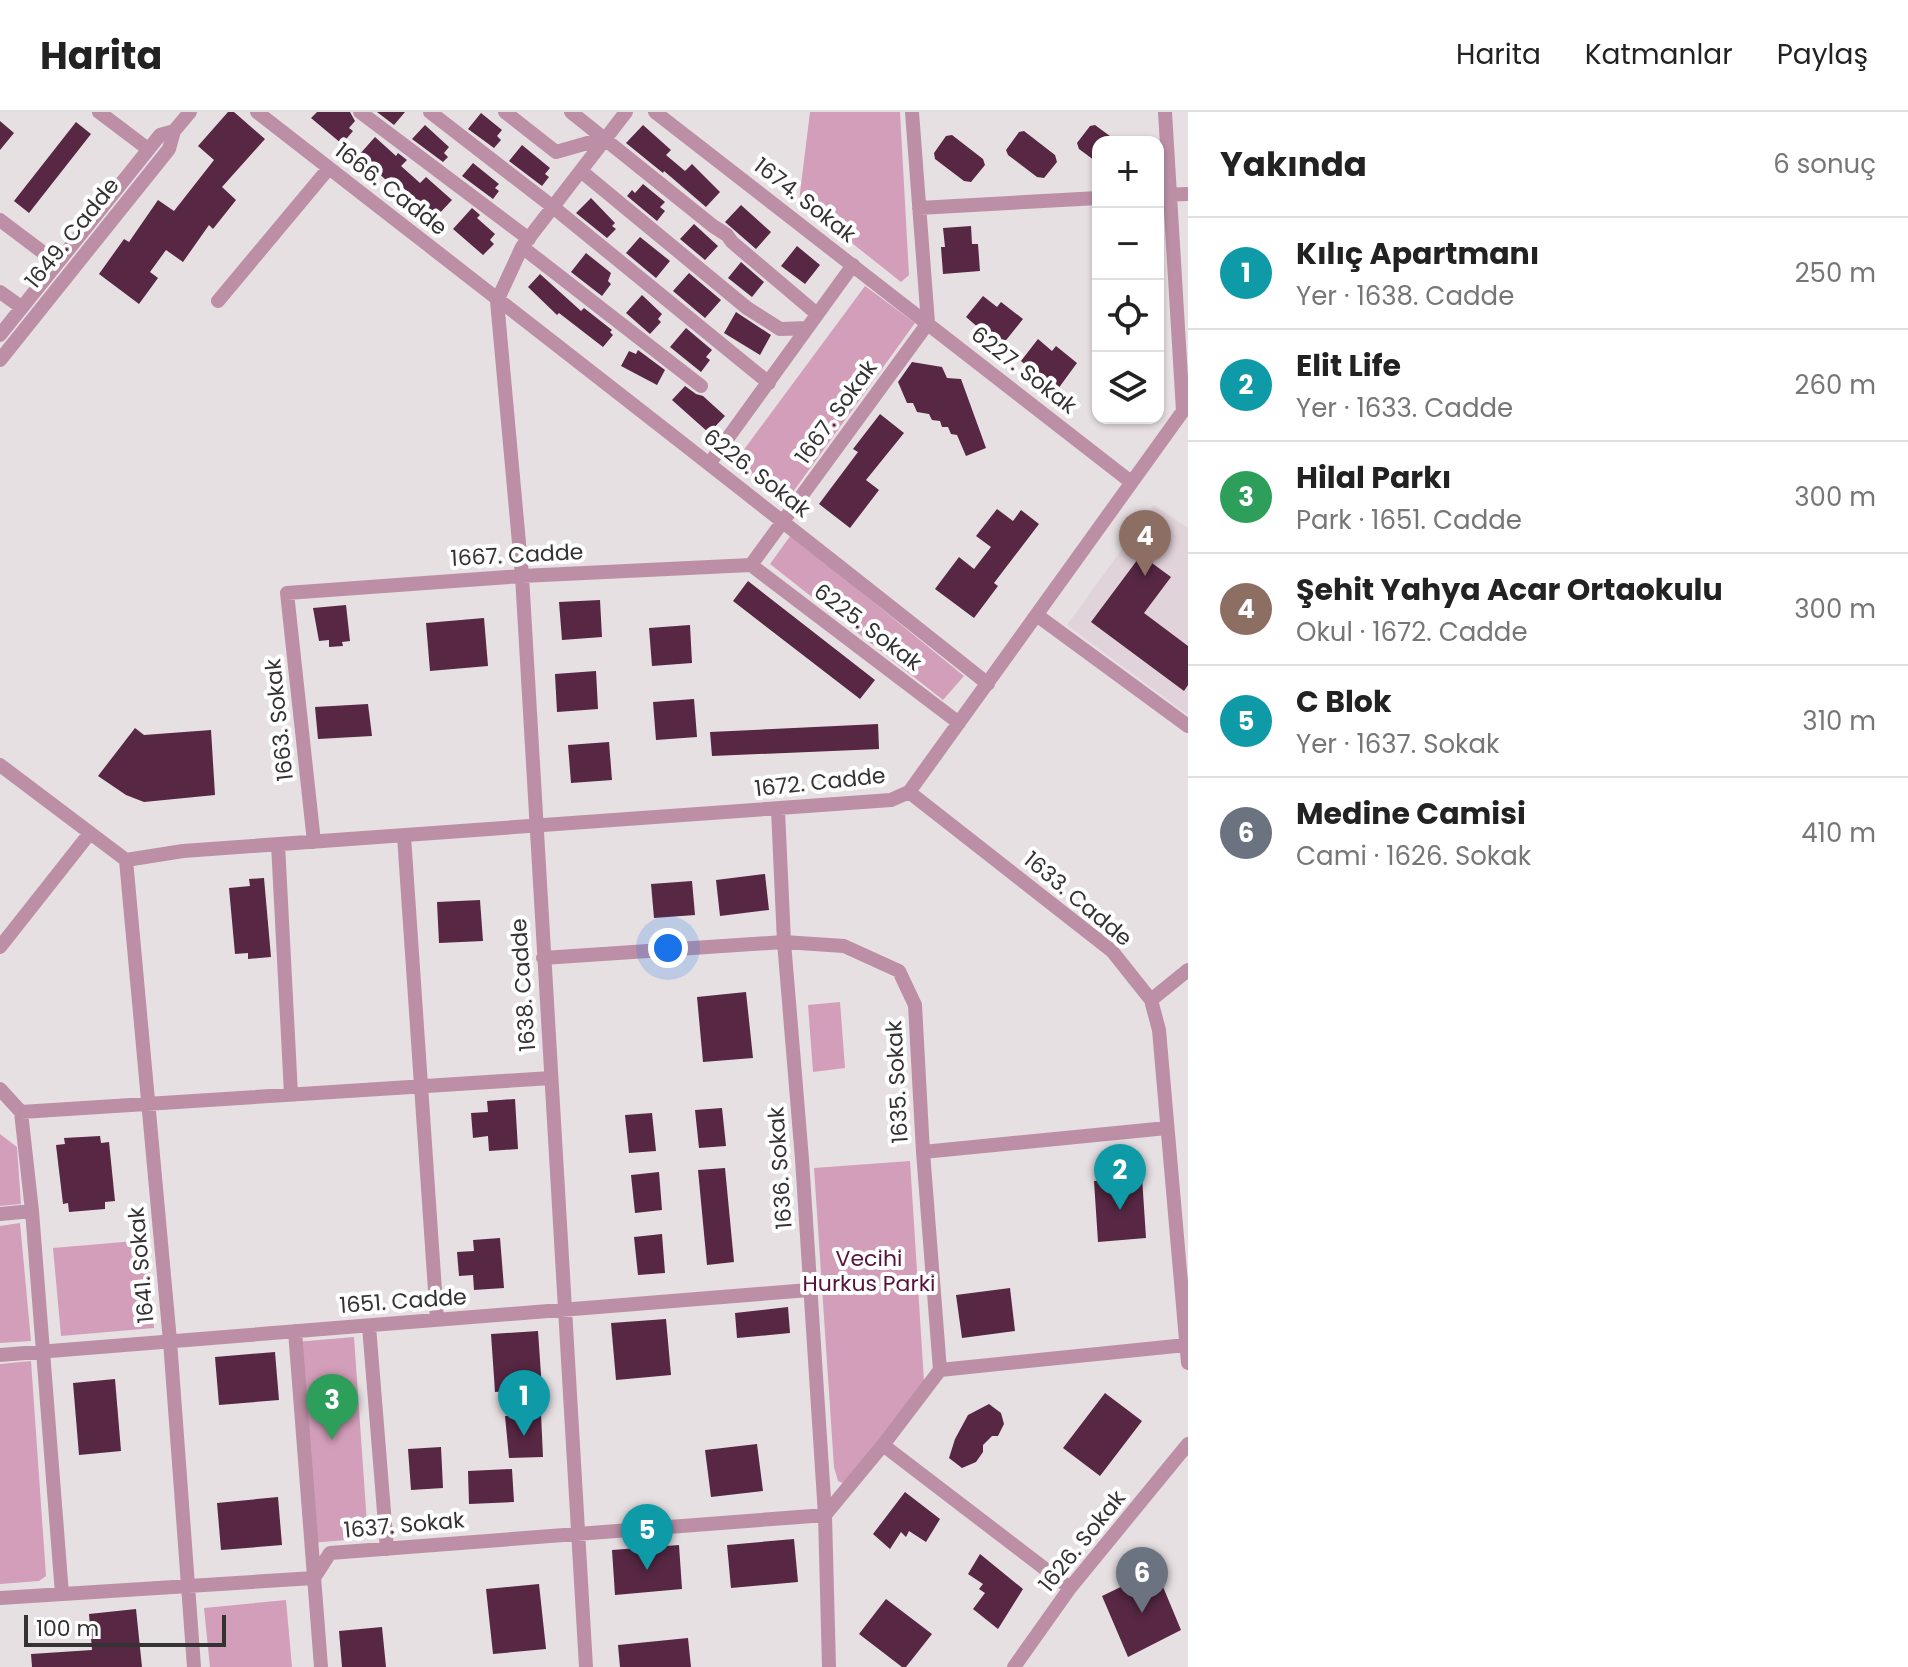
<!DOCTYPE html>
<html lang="tr">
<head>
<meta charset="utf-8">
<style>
  :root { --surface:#fff; --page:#f6f6f6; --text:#222; --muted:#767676; --line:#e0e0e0; --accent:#b45309 }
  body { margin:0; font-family:Poppins,sans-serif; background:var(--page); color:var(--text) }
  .controls { position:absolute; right:24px; top:24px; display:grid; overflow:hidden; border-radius:16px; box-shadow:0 2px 6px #0004 }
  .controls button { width:72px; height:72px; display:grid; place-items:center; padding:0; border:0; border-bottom:2px solid var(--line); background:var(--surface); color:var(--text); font:40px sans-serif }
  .scale { position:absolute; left:24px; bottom:20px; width:202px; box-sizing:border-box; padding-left:8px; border:4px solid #343233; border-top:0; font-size:22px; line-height:28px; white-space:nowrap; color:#343233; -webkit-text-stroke:6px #fff; paint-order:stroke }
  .you { position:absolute; left:668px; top:836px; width:28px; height:28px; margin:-20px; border:6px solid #fff; border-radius:50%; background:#1a73e8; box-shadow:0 0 0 12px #1a73e833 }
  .badge { display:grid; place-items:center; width:52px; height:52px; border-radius:50%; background:var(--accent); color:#fff; font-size:26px; font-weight:700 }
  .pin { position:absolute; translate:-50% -66px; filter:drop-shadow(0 2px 4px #0008) }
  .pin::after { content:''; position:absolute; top:42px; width:28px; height:24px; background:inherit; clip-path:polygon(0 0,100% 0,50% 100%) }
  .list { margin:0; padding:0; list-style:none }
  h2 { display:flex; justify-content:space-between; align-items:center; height:104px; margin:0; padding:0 32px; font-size:34px }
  h2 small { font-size:26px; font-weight:400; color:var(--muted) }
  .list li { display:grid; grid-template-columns:52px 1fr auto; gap:24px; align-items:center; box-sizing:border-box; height:112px; padding:0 32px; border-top:2px solid var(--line) }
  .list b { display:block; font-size:30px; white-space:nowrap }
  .list p { margin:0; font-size:26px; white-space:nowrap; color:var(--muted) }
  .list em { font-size:26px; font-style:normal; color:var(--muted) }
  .icon { flex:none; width:44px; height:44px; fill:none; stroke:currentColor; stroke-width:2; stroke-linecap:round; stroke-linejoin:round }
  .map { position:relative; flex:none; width:1188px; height:1555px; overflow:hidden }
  header { display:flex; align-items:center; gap:48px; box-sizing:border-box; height:112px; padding:0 40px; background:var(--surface); border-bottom:2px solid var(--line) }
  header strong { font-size:38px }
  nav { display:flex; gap:44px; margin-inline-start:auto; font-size:28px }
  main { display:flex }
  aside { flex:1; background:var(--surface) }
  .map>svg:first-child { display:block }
</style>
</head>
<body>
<header>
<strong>Harita</strong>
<nav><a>Harita</a><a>Katmanlar</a><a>Paylaş</a></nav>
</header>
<main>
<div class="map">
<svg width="1188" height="1555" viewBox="0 0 1188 1555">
  <rect width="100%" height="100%" fill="#e6e0e3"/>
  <!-- built -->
  <path fill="#e0d3da" d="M 1154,393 L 1188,416 L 1188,603 L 1067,513 Z"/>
  <!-- green -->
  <path fill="#d39eb9" d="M 810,0 L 900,0 L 909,163 L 901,170 L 799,89 Z
    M 865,174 L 915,211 L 785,391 L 734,351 Z
    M 791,423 L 964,564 L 943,588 L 770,452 Z
    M 840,890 L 845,956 L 813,960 L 808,893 Z
    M 0,1022 L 17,1035 L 21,1092 L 0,1094 Z
    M 910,1049 L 924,1269 L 845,1372 L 838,1369 L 834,1355 L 814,1056 Z
    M 20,1111 L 31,1229 L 0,1231 L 0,1114 Z
    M 147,1128 L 154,1216 L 61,1224 L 53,1136 Z
    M 354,1225 L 368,1426 L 311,1431 L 296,1230 Z
    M 31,1249 L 46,1464 L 39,1469 L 0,1472 L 0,1252 Z
    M 286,1488 L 292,1555 L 210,1555 L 204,1496 Z"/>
  <!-- building -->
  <path fill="#572743" d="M 228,0 L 234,0 L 265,27 L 222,75 L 236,88 L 213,117 L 209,113 L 183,150 L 166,138 L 150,160 L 158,166 L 139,192 L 99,162 L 124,127 L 129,130 L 158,88 L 174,99 L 214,48 L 198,34 Z
    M 317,0 L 350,0 L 355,9 L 349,16 L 353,19 L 342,32 L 311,6 Z
    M 377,0 L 405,0 L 394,13 Z
    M 481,1 L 502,18 L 497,24 L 501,28 L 494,36 L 468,17 Z
    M 0,9 L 14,21 L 0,38 Z
    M 76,10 L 91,22 L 29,101 L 14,89 Z
    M 425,13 L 449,35 L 444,41 L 448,45 L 443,50 L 412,27 Z
    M 643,13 L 671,38 L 666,43 L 685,59 L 692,52 L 720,80 L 706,95 L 664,59 L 663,61 L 626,31 Z
    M 1095,13 L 1118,30 L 1098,30 L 1098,51 L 1079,37 L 1077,31 L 1090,14 Z
    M 1024,19 L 1055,43 L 1057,50 L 1044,66 L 1037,65 L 1008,43 L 1006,38 L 1019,20 Z
    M 952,23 L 983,47 L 985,53 L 971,70 L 964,69 L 935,47 L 934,41 L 946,24 Z
    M 375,25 L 396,44 L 398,41 L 407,48 L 401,54 L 420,71 L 426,65 L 452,88 L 436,105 L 391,65 L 387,69 L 359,43 Z
    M 522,33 L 550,56 L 545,62 L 549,65 L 542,74 L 509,49 Z
    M 473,51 L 499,72 L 495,76 L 499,79 L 493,87 L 462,64 Z
    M 643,72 L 665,90 L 660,95 L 665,99 L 657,109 L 627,84 L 632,78 L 635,81 Z
    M 591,86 L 615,111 L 612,114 L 616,117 L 607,126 L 576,101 Z
    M 741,93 L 771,120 L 756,137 L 725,110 Z
    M 472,96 L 480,103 L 477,106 L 495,122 L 490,128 L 494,132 L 483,143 L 453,117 Z
    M 694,112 L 718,134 L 705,148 L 680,127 Z
    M 971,114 L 972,132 L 978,132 L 980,159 L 943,162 L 941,135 L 945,135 L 943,116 Z
    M 640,125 L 670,149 L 656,166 L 626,141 Z
    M 797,134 L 820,153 L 805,172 L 781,154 Z
    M 586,141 L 611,161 L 608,169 L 611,172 L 602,184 L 571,160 Z
    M 741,150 L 764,170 L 752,185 L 728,166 Z
    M 689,161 L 721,188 L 705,206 L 673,179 Z
    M 540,162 L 581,199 L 584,196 L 612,218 L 610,220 L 613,223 L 603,235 L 559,201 L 557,203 L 528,175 Z
    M 642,183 L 662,202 L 658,207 L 661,210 L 650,222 L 626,201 Z
    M 983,184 L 997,195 L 1001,190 L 1023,207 L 999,237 L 978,220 L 980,217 L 966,205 Z
    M 736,200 L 771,223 L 760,243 L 724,221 Z
    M 686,216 L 712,238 L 706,245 L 710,248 L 701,260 L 670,235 Z
    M 1038,227 L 1052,239 L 1056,234 L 1077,251 L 1055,281 L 1033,263 L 1035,261 L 1021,249 Z
    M 638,238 L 665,258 L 657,273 L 621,254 L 629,239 L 636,242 Z
    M 912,250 L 942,255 L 947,266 L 961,267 L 986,336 L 966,344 L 957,323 L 951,322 L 948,315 L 942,315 L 940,309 L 932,308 L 929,302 L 917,300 L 913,291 L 907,291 L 898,270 Z
    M 685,274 L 696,282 L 703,284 L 725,304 L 709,321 L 672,288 Z
    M 880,302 L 904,321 L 866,368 L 879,378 L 850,416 L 819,392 L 858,340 L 853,337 Z
    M 997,397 L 1013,409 L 1021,398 L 1039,412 L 994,471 L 998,474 L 974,506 L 935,477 L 959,445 L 974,457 L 991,435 L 976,424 Z
    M 1141,443 L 1171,465 L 1144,501 L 1188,534 L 1188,573 L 1184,579 L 1091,510 Z
    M 748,469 L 875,568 L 860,587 L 733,489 Z
    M 600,488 L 602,525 L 562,528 L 559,490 Z
    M 346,493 L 350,529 L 342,530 L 343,534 L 329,535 L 329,528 L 319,529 L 313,496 Z
    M 484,506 L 488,554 L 430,559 L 426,511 Z
    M 690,513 L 692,551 L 652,554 L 649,516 Z
    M 596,559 L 598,597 L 557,600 L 555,562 Z
    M 694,587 L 697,625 L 656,628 L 653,590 Z
    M 368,592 L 372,624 L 318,627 L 315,595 Z
    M 878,612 L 879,637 L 712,644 L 710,620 Z
    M 135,616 L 144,623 L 211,618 L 215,683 L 144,690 L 126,683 L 98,664 Z
    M 609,630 L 612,668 L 571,671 L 568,633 Z
    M 765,762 L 769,798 L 720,804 L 716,768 Z
    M 264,766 L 271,845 L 248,847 L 248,841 L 235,842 L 229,776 L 250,774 L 249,767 Z
    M 692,769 L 695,803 L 654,806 L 651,772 Z
    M 480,788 L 483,829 L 439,831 L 437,790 Z
    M 746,880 L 753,946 L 703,950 L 697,885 Z
    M 515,987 L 518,1037 L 489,1039 L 488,1024 L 473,1026 L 471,1001 L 488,1000 L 487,989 Z
    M 722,996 L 726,1034 L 699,1036 L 695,998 Z
    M 652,1001 L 656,1039 L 629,1041 L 625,1003 Z
    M 100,1024 L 101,1031 L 109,1030 L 115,1089 L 105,1090 L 105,1097 L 69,1100 L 68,1091 L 63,1092 L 56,1033 L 65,1032 L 64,1026 Z
    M 725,1056 L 734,1150 L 707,1153 L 698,1058 Z
    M 659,1060 L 662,1098 L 635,1101 L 631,1063 Z
    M 1142,1065 L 1146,1126 L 1098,1130 L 1094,1069 Z
    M 662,1122 L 665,1161 L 638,1163 L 634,1125 Z
    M 500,1126 L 504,1176 L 474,1178 L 473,1163 L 459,1164 L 457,1140 L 474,1139 L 473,1128 Z
    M 1010,1176 L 1015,1219 L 962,1226 L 956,1183 Z
    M 788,1195 L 790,1221 L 737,1226 L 735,1201 Z
    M 666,1207 L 671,1263 L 616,1268 L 611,1211 Z
    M 538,1219 L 542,1277 L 495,1280 L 491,1222 Z
    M 275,1240 L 279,1288 L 219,1293 L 215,1245 Z
    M 115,1267 L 121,1339 L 79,1343 L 73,1271 Z
    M 1105,1281 L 1142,1309 L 1100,1364 L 1063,1336 Z
    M 989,1292 L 1001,1301 L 1004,1312 L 998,1324 L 992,1324 L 983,1333 L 983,1340 L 976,1350 L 962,1356 L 949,1346 L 955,1327 L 968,1303 Z
    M 541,1302 L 543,1345 L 509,1346 L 505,1304 Z
    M 757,1332 L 763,1379 L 711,1385 L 705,1338 Z
    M 441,1335 L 443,1376 L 411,1378 L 408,1337 Z
    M 512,1357 L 514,1390 L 469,1392 L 468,1359 Z
    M 905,1380 L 940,1407 L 926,1430 L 909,1419 L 906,1425 L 901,1420 L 890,1437 L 873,1422 Z
    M 278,1385 L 282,1433 L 221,1438 L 217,1391 Z
    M 794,1427 L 798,1470 L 731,1476 L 727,1433 Z
    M 679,1433 L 682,1477 L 615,1483 L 612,1438 Z
    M 980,1442 L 1023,1477 L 998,1517 L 973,1497 L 985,1481 L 979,1477 L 983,1472 L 968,1462 Z
    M 1156,1458 L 1181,1518 L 1128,1545 L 1102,1484 Z
    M 539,1472 L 546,1537 L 493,1542 L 486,1477 Z
    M 886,1487 L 932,1522 L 906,1555 L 902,1555 L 859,1522 Z
    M 136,1497 L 142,1555 L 32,1555 L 31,1542 L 92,1538 L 89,1502 Z
    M 382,1515 L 386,1555 L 342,1555 L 339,1519 Z
    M 688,1526 L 691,1555 L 620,1555 L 618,1533 Z"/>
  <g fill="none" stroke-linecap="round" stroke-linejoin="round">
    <!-- minor -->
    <path stroke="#bc8fa6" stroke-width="14" d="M 99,0 L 148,37
      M 257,0 C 501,190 746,379 988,572
      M 360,0 L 529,127
      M 430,0 L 553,95 L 769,271
      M 505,0 L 556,40 L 605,26
      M 571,0 L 713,114 L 727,123 L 732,130 L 817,202
      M 655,0 L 1131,370
      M 912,0 L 928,211
      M 581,59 L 747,196 L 780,217 L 807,216
      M 1158,83 L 1188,82
      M 919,96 L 1098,86
      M 0,108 L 57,151
      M 522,135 L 701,274
      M 0,180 L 21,195
      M 218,189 L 329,56
      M 497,189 L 522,464 L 586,1555
      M 497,189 L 522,135 L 626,0
      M 0,223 L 160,23 L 174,19
      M 0,248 L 169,37 L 174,19 L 190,0
      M 709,352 L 853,153
      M 751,453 L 928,211
      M 751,453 L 959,611
      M 1038,504 L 1188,614
      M 0,653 L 126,748 L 183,739 L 891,688 L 909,680 L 1183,299 L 1165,0
      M 909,680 L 1112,839 L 1151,888 L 1159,918 L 1188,1251
      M 778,698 L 784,830 L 802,1047 L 825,1403 L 829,1555
      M 404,724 L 437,1208
      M 314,730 L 287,481 L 522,464 L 751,453
      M 278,732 L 291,982
      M 126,748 L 170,1229 L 194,1555
      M 0,835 L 90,721
      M 1151,888 L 1188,858
      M 0,977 L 21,1000 L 32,1099 L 62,1482
      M 21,1000 L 551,966
      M 923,1040 L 1167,1016
      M 0,1102 L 32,1099
      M 369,1214 L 387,1437
      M 295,1219 L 321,1555
      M 0,1243 L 809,1178
      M 940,1258 L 1186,1233
      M 883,1333 L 1070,1476
      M 0,1486 L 314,1466 L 330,1441 L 825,1403 L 883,1333 L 940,1258 L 923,1040 L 915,893 L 899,859 L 844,834 L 784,830 L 543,846
      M 1014,1555 L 1070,1476 L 1188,1332"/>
  </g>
  <g text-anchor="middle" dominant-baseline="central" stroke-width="8" stroke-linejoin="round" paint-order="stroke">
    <!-- street labels -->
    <g font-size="22" fill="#343233" stroke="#fff">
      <text transform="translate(391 77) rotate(38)">1666. Cadde</text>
      <text transform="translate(805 88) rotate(38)">1674. Sokak</text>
      <text transform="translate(72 121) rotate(-51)">1649. Cadde</text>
      <text transform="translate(1024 258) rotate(38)">6227. Sokak</text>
      <text transform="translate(836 300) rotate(-54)">1667. Sokak</text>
      <text transform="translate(757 361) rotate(38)">6226. Sokak</text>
      <text transform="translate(517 443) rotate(-3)">1667. Cadde</text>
      <text transform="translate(868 515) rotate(37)">6225. Sokak</text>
      <text transform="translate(279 608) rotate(-96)">1663. Sokak</text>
      <text transform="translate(820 670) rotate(-6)">1672. Cadde</text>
      <text transform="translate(1078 787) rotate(40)">1633. Cadde</text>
      <text transform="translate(523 873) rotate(-94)">1638. Cadde</text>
      <text transform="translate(897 970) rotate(-93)">1635. Sokak</text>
      <text transform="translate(780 1056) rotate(-94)">1636. Sokak</text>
      <text transform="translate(141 1153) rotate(-95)">1641. Sokak</text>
      <text transform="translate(403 1189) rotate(-4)">1651. Cadde</text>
      <text transform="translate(404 1413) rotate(-5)">1637. Sokak</text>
      <text transform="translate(1082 1429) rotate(-51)">1626. Sokak</text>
    </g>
    <!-- park labels -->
    <g font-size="22" fill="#57123d" stroke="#fff">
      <text x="869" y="1146">Vecihi<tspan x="869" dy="25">Hurkus Parki</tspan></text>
    </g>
  </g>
</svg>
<div class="controls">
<button>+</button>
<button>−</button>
<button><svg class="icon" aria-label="locate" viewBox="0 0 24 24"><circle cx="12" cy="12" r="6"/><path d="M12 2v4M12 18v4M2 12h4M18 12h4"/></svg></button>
<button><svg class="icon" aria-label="layers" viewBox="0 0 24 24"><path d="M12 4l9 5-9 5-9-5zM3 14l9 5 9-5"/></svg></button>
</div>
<div class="scale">100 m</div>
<div class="you"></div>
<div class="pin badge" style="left:524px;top:1324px;background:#0f9aa8">1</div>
<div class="pin badge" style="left:1120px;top:1098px;background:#0f9aa8">2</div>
<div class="pin badge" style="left:332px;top:1328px;background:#2e9e5b">3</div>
<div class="pin badge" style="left:1145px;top:464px;background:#8d6e63">4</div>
<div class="pin badge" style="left:647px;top:1458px;background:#0f9aa8">5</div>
<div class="pin badge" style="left:1142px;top:1501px;background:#6b7280">6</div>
</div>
<aside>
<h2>Yakında<small>6 sonuç</small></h2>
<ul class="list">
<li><span class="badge" style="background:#0f9aa8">1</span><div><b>Kılıç Apartmanı</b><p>Yer · 1638. Cadde</p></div><em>250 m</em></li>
<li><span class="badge" style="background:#0f9aa8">2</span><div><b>Elit Life</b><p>Yer · 1633. Cadde</p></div><em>260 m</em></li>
<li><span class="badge" style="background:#2e9e5b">3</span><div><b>Hilal Parkı</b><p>Park · 1651. Cadde</p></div><em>300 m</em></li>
<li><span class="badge" style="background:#8d6e63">4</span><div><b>Şehit Yahya Acar Ortaokulu</b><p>Okul · 1672. Cadde</p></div><em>300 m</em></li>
<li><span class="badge" style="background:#0f9aa8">5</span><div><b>C Blok</b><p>Yer · 1637. Sokak</p></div><em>310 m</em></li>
<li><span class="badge" style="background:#6b7280">6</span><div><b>Medine Camisi</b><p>Cami · 1626. Sokak</p></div><em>410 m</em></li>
</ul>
</aside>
</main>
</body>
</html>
